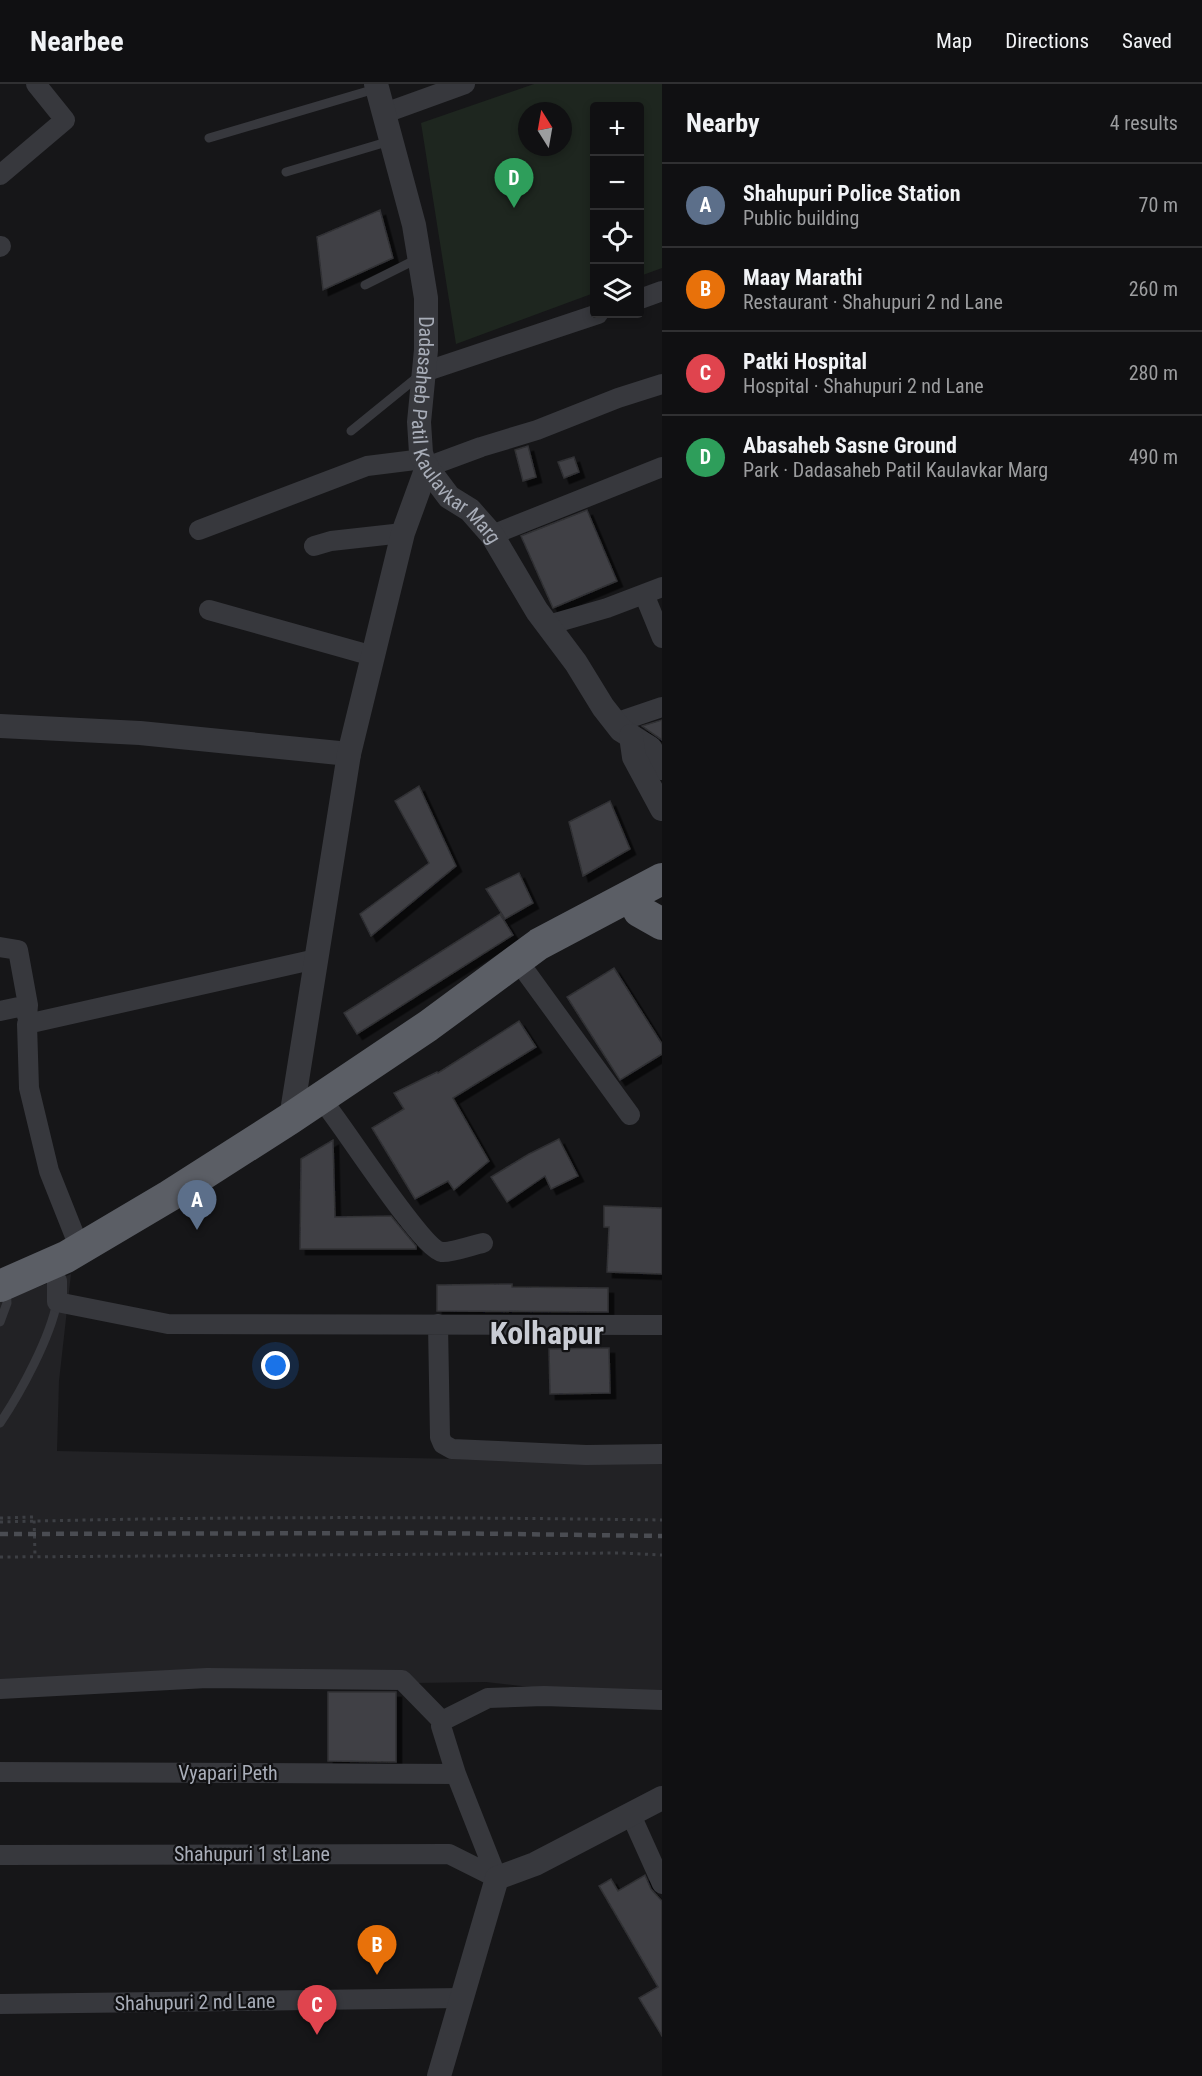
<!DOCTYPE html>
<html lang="en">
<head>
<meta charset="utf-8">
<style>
  :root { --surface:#101012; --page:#19191b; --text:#f1f3f6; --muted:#9c9d9f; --line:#303032; --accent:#d93025 }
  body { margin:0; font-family:"Roboto Condensed",sans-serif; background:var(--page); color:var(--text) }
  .controls { position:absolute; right:18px; top:18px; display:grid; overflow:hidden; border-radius:6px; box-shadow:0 3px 9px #0003 }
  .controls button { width:54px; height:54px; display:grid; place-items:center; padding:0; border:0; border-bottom:2px solid var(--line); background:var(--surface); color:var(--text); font:30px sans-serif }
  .compass { position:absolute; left:518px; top:18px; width:54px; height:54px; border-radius:50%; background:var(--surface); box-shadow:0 3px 9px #0003; rotate:349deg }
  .you { position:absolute; left:276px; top:1282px; width:21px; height:21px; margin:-15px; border:4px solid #fff; border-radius:50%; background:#1a73e8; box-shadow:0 0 0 9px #1a73e833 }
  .badge { display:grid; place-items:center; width:39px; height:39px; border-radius:50%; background:var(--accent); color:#fff; font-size:20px; font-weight:700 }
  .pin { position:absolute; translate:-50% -50px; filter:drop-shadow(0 2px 3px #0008) }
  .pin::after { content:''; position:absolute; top:32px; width:21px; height:18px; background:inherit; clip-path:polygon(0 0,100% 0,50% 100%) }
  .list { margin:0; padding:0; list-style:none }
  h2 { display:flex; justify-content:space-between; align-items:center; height:78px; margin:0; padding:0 24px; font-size:26px }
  h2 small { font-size:20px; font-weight:400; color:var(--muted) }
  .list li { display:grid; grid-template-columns:39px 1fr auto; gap:18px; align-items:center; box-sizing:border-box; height:84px; padding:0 24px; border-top:2px solid var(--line) }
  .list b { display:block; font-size:22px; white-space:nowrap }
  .list p { margin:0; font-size:20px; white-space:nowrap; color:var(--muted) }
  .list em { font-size:20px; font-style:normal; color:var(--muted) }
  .icon { flex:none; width:33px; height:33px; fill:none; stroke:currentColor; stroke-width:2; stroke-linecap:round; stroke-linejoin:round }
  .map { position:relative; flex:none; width:662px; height:1992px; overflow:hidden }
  header { display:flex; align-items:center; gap:36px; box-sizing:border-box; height:84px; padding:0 30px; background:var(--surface); border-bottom:2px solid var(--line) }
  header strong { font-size:28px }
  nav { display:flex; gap:33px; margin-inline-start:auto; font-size:21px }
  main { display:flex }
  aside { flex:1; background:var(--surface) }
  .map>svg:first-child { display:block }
</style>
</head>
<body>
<header>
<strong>Nearbee</strong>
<nav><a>Map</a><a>Directions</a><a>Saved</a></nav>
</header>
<main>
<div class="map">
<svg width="662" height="1992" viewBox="0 0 662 1992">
  <defs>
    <filter id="shadow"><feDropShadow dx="5.5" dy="5.5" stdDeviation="0" flood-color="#0009"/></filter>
  </defs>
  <rect width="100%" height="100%" fill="#161618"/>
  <!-- built -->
  <path fill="#222225" d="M 71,1190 L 59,1297 L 57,1367 L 662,1379 L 662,1615 L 622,1613 L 486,1598 L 0,1605 L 0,1218 Z"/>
  <!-- green -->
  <path fill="#1e261f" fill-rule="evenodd" d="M 534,0 L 662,0 L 662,184 L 640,192 L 640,22 L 594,22 L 594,209 L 456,260 L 421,39 ZM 527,27 L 563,27 L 563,63 L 527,63 Z"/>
  <!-- building -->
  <path fill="#404145" stroke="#303034" stroke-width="1.5" filter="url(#shadow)" d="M 380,126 L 393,174 L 323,206 L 317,153 Z
    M 528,362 L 536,393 L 523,397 L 515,366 Z
    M 574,373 L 579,388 L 564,394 L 558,378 Z
    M 587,426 L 617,497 L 553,524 L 521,452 Z
    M 662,636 L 662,656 L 642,642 Z
    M 419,702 L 456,782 L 371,852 L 360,830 L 429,779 L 395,717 Z
    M 610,717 L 630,765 L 583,792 L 569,738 Z
    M 519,789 L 533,819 L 505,835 L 486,805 Z
    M 500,830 L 513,851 L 357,950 L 344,929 Z
    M 614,884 L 662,960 L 662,970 L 620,996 L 567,913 Z
    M 519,937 L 536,963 L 453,1014 L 489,1077 L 454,1106 L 448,1097 L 415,1115 L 372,1044 L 404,1025 L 394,1009 L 437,988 L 438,989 Z
    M 559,1055 L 578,1092 L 551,1105 L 545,1092 L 507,1118 L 491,1093 L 529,1070 Z
    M 333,1056 L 335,1133 L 391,1132 L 416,1162 L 416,1165 L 300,1165 L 301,1075 Z
    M 604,1122 L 662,1124 L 662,1190 L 607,1188 L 609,1143 L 604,1143 Z
    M 512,1200 L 512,1203 L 608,1204 L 608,1228 L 437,1227 L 437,1201 Z
    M 609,1264 L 610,1309 L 550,1310 L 549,1265 Z
    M 328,1608 L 396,1608 L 396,1678 L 328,1677 Z
    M 645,1791 L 651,1805 L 662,1817 L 662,1952 L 639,1914 L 658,1903 L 599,1802 L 611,1795 L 618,1807 Z"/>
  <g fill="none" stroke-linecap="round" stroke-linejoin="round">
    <!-- path -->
    <path stroke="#3d3f44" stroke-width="3" stroke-dasharray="3 4.5" stroke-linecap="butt" d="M 0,1434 L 34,1433 L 35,1472
      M 0,1438 C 221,1432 441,1433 662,1436
      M 0,1473 L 621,1469 L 662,1471"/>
    <!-- service -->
    <path stroke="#37383d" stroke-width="9" d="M 209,54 L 375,5
      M 286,88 L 390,57
      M 365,201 L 417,175
      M 351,347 L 420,291
      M 0,1238 L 7,1219 L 6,1205
      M 0,1339 C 21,1308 50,1254 57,1218"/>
    <!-- minor -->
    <path stroke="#37383d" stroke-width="20" d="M 385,29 L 465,0
      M 0,91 L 65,36 L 36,0
      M 0,163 L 1,162
      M 640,215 L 662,207
      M 424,288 L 598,230
      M 427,383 L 481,363 L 537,346 L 618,314 L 662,300
      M 199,446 L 367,382 L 423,375
      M 492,451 L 662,383
      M 314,462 L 331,457 L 403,449
      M 644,510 L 662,554
      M 209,526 L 373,572
      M 548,541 L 607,524 L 662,503
      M 615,639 L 662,623
      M 0,863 L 18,866 L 28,921
      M 526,888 L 630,1031
      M 0,927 L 28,921 L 27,932
      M 328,1024 C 346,1046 422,1165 442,1168 C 451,1169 473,1161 483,1159
      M 80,1165 L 49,1087 L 29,1004 L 27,940 L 316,875
      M 49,1181 L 57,1197 L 57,1218 L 168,1240 L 662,1241
      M 438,1240 L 440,1353 L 443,1360 L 452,1365 L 586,1371 L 662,1370
      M 0,1605 L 207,1594 L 402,1596 L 442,1637
      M 0,1688 L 456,1690
      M 631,1731 L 662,1800
      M 0,1771 L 449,1770 L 497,1794
      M 497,1794 L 456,1690 L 441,1642 L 442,1637 L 488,1614 L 544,1612 L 662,1616
      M 0,1920 L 462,1914"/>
    <!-- tertiary -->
    <g stroke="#37383d" stroke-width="24">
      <path id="s1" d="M 376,0 L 414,141 L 426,214 L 426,266 L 419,338 L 421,369 L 423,375 L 428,385 L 449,413 L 470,426 L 492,451 L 537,527 L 576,579 L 603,623 L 621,646 L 650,664 L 662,684"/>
      <path d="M 0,642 L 140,649 L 349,670"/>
      <path d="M 631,652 L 634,673 L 662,725"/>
      <path d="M 291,1034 L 349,670 L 403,449 L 427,383"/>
      <path d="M 439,1992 L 497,1794 L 535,1780 L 662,1714"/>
    </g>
    <!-- trunk -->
    <path stroke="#5b5e65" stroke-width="32" d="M 639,827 L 662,840
      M 0,1202 L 66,1173 L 169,1112 L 291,1034 L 428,942 L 539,860 L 662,795"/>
    <!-- rail -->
    <path stroke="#4a4c52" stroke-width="4.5" stroke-dasharray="8 6" stroke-linecap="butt" d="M 0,1450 L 432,1449 L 662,1452"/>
  </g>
  <g text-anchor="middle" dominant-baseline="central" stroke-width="4.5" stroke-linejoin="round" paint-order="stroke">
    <!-- street labels -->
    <g font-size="20" fill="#a8adb8" stroke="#111113">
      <text stroke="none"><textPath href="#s1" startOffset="366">Dadasaheb Patil Kaulavkar Marg</textPath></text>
      <text x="228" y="1689">Vyapari Peth</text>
      <text x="252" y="1770">Shahupuri 1 st Lane</text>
      <text transform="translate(195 1918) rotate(-1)">Shahupuri 2 nd Lane</text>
    </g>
    <!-- town labels -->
    <g font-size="32" font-weight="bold" fill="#c9ccd4" stroke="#111113">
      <text x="547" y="1249">Kolhapur</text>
    </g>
  </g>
</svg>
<div class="controls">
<button>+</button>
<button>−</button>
<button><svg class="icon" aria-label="locate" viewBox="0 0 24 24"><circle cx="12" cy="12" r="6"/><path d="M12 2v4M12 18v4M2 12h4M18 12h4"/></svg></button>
<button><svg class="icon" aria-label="layers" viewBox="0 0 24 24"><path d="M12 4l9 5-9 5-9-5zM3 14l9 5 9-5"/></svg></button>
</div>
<svg class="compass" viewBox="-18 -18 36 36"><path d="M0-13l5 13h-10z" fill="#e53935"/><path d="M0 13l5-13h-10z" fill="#9c9d9f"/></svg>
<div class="you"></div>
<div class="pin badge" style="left:197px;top:1146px;background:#5c6f8a">A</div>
<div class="pin badge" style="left:377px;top:1891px;background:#e8710a">B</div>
<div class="pin badge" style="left:317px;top:1951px;background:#e0444e">C</div>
<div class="pin badge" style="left:514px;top:124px;background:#2e9e5b">D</div>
</div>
<aside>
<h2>Nearby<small>4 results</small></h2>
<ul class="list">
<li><span class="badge" style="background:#5c6f8a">A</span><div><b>Shahupuri Police Station</b><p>Public building</p></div><em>70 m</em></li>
<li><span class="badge" style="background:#e8710a">B</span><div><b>Maay Marathi</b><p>Restaurant · Shahupuri 2 nd Lane</p></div><em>260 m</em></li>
<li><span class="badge" style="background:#e0444e">C</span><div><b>Patki Hospital</b><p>Hospital · Shahupuri 2 nd Lane</p></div><em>280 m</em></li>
<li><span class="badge" style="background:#2e9e5b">D</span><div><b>Abasaheb Sasne Ground</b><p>Park · Dadasaheb Patil Kaulavkar Marg</p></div><em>490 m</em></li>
</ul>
</aside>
</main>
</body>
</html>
